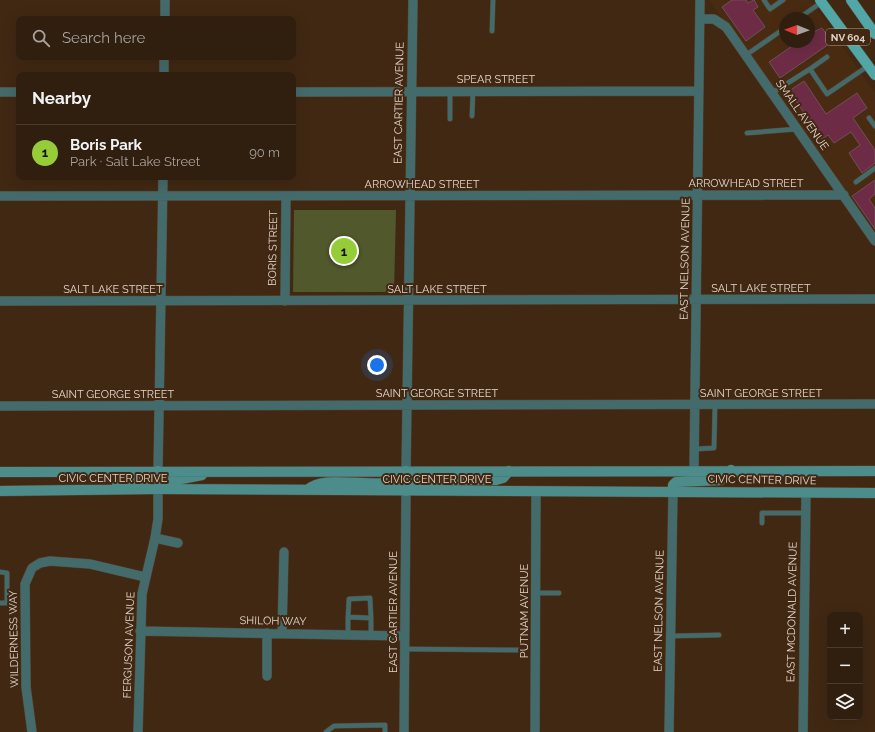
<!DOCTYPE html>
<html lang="en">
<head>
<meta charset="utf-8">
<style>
  :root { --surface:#301e0e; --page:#3c2b1c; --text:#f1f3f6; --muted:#a8a29e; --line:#4b3c2e; --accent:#97cc39 }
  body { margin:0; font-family:Raleway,sans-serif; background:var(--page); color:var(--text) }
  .controls { position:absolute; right:12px; bottom:12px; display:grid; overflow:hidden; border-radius:8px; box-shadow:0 4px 16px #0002 }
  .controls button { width:36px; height:36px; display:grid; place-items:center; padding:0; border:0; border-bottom:1px solid var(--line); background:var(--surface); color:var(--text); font:20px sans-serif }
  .compass { position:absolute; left:779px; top:12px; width:36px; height:36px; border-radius:50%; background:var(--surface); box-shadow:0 4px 16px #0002; rotate:271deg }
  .you { position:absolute; left:377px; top:365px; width:14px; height:14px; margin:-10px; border:3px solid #fff; border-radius:50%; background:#1a73e8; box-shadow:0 0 0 6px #1a73e833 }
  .badge { display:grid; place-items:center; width:26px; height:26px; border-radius:50%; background:var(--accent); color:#111; font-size:13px; font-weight:700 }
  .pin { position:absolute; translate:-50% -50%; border:2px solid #fff; box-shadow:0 1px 4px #0006 }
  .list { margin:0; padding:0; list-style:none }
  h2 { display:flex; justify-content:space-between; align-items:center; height:52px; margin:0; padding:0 16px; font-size:17px }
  h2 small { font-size:13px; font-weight:400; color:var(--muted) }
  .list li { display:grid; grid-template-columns:26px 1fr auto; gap:12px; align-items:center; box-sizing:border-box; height:56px; padding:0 16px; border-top:1px solid var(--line) }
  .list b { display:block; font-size:15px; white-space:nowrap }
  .list p { margin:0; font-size:13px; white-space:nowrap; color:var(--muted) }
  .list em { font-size:13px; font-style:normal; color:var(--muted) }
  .icon { flex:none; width:22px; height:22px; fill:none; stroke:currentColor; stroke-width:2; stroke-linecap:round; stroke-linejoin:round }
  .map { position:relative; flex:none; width:875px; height:732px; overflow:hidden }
  .search { position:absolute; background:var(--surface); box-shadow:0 4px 16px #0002; left:16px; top:16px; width:280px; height:44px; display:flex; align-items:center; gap:10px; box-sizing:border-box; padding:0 14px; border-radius:8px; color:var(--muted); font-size:15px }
  .panel { position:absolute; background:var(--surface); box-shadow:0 4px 16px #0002; left:16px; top:72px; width:280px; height:108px; border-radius:8px }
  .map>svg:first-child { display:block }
</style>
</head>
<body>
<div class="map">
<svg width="875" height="732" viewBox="0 0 875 732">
  <rect width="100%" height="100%" fill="#402813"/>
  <!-- built -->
  <path fill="#492b11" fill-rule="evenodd" d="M 709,0 L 810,0 L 875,93 L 875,233 ZM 785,18 L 809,18 L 809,42 L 785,42 Z"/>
  <!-- green -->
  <path fill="#51582c" d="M 294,210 L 396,210 L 394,292 L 293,292 Z"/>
  <!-- building -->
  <path fill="#6e2b46" stroke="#714f5a" d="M 732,0 L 746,0 L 748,3 L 754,0 L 758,7 L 753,10 L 765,27 L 746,41 L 722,7 Z
    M 822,28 L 832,42 L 780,78 L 769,62 L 798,42 L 809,42 L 809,34 Z
    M 804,81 L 826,114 L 857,93 L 867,108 L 853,118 L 875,150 L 875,163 L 862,173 L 849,153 L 860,145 L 851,132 L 834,143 L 828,135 L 822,139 L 789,91 Z
    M 875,180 L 875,194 L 869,199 L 875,208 L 875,229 L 852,196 Z"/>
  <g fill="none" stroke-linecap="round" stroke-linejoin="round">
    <!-- lane casing -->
    <g stroke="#5a4330" stroke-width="5.5">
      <path id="lane" d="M 764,0 L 770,9 L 783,0
        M 799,18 L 822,2
        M 492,31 L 493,0
        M 746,55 L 785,28
        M 827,57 L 810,69 L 827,94 L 868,66
        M 772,93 L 810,69
        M 472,116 L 473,91
        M 869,118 L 875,126
        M 450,119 L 450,91
        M 747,133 L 797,129
        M 856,182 L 875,168
        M 695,449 L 714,448 L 715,405
        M 762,523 L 762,513 L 806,513
        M 0,572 L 7,573 L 7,603 L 0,603
        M 536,593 L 559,593
        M 348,617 L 349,599 L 370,598 L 371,618
        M 348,635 L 348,617 L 371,618 L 371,635
        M 671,636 L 719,635
        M 405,649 L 518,650
        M 326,732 L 334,726 L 385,725 L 385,732"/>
    </g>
    <!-- street casing -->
    <g stroke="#5a4330" stroke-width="10">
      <path id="street" d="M 165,19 L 165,0
        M 700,19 L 714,19 L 726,27 L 875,241
        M 164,75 L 164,57
        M 0,92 L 19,92
        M 293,92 L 699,91
        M 0,196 L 844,195
        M 0,301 L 875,299
        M 285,301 L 286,196
        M 0,406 L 875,404
        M 694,470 L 700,0
        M 158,471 L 163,177
        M 406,471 L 413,0
        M 155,538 L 178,543
        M 140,631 L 405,636
        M 282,633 L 284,552
        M 267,676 L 267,633
        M 32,732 L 26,687 L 25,584 L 32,568 L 40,563 L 50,561 L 90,564 L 145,577
        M 138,732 L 142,594 L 155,538 L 158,519 L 158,489
        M 404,732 L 406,491
        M 535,732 L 536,491
        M 669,732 L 673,491
        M 803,732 L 806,492"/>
    </g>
    <!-- secondary casing -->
    <g stroke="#5a4330" stroke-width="11">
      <path id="secondary" d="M 0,472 L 875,471
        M 117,485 C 130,482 147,483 157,475 L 158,471
        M 158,489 L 160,484 L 164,480 L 176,480 L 202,475
        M 309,489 C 324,473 383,492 405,478 L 406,471
        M 0,491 L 158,489 L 875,493
        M 406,491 L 409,483 L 414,481 L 496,480 L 503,478 L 509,471
        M 673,491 L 673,485 L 676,482 L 721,480 L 731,470"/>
    </g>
    <!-- primary casing -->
    <g stroke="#5a4330" stroke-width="11">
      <path id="primary" d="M 820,0 L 875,75
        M 851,0 L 875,34"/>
    </g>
    <!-- lane -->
    <use href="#lane" stroke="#446b6b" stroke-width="4.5"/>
    <!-- street -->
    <use href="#street" stroke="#446b6b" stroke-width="9"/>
    <!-- secondary -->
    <use href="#secondary" stroke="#4c8d8c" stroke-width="10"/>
    <!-- primary -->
    <use href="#primary" stroke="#50a7a6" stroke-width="10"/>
  </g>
  <g text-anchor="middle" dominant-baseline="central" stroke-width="4" stroke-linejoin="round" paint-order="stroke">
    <!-- shield labels -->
    <rect fill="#402813" stroke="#b2a091" stroke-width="1" x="826" y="29" width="44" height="16" rx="3"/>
    <g font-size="10" font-weight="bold" fill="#e3d3c7">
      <text x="848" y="37">NV 604</text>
    </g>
    <!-- street labels -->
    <g font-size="11" fill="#e3d3c7" stroke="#402813">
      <text x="496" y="79">SPEAR STREET</text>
      <text transform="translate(399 103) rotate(-89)">EAST CARTIER AVENUE</text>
      <text transform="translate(802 115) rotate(55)">SMALL AVENUE</text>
      <text x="746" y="183">ARROWHEAD STREET</text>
      <text x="422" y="184">ARROWHEAD STREET</text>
      <text transform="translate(273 248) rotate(-89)">BORIS STREET</text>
      <text transform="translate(685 259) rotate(-89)">EAST NELSON AVENUE</text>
      <text x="761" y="288">SALT LAKE STREET</text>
      <text x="113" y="289">SALT LAKE STREET</text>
      <text x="437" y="289">SALT LAKE STREET</text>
      <text x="437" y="393">SAINT GEORGE STREET</text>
      <text x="761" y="393">SAINT GEORGE STREET</text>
      <text x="113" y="394">SAINT GEORGE STREET</text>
      <text x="113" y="478">CIVIC CENTER DRIVE</text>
      <text x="437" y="479">CIVIC CENTER DRIVE</text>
      <text transform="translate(762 480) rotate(1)">CIVIC CENTER DRIVE</text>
      <text transform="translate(524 611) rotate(-90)">PUTNAM AVENUE</text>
      <text transform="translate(659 611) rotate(-89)">EAST NELSON AVENUE</text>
      <text transform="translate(393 612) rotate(-90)">EAST CARTIER AVENUE</text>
      <text transform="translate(792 612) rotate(-89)">EAST MCDONALD AVENUE</text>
      <text transform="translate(273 621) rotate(1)">SHILOH WAY</text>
      <text transform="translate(14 639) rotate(-91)">WILDERNESS WAY</text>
      <text transform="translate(129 645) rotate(-88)">FERGUSON AVENUE</text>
    </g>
  </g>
</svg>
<div class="controls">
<button>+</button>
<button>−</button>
<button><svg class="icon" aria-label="layers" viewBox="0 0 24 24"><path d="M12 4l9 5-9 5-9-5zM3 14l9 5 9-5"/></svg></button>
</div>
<svg class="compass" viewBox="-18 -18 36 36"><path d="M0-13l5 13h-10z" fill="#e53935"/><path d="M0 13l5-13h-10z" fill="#a8a29e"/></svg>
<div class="you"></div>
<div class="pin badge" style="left:344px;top:251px">1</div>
<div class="search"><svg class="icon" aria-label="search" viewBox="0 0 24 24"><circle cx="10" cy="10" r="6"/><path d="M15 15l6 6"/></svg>Search here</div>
<section class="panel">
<h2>Nearby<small></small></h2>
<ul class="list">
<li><span class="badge">1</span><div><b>Boris Park</b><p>Park · Salt Lake Street</p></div><em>90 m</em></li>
</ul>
</section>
</div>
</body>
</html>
